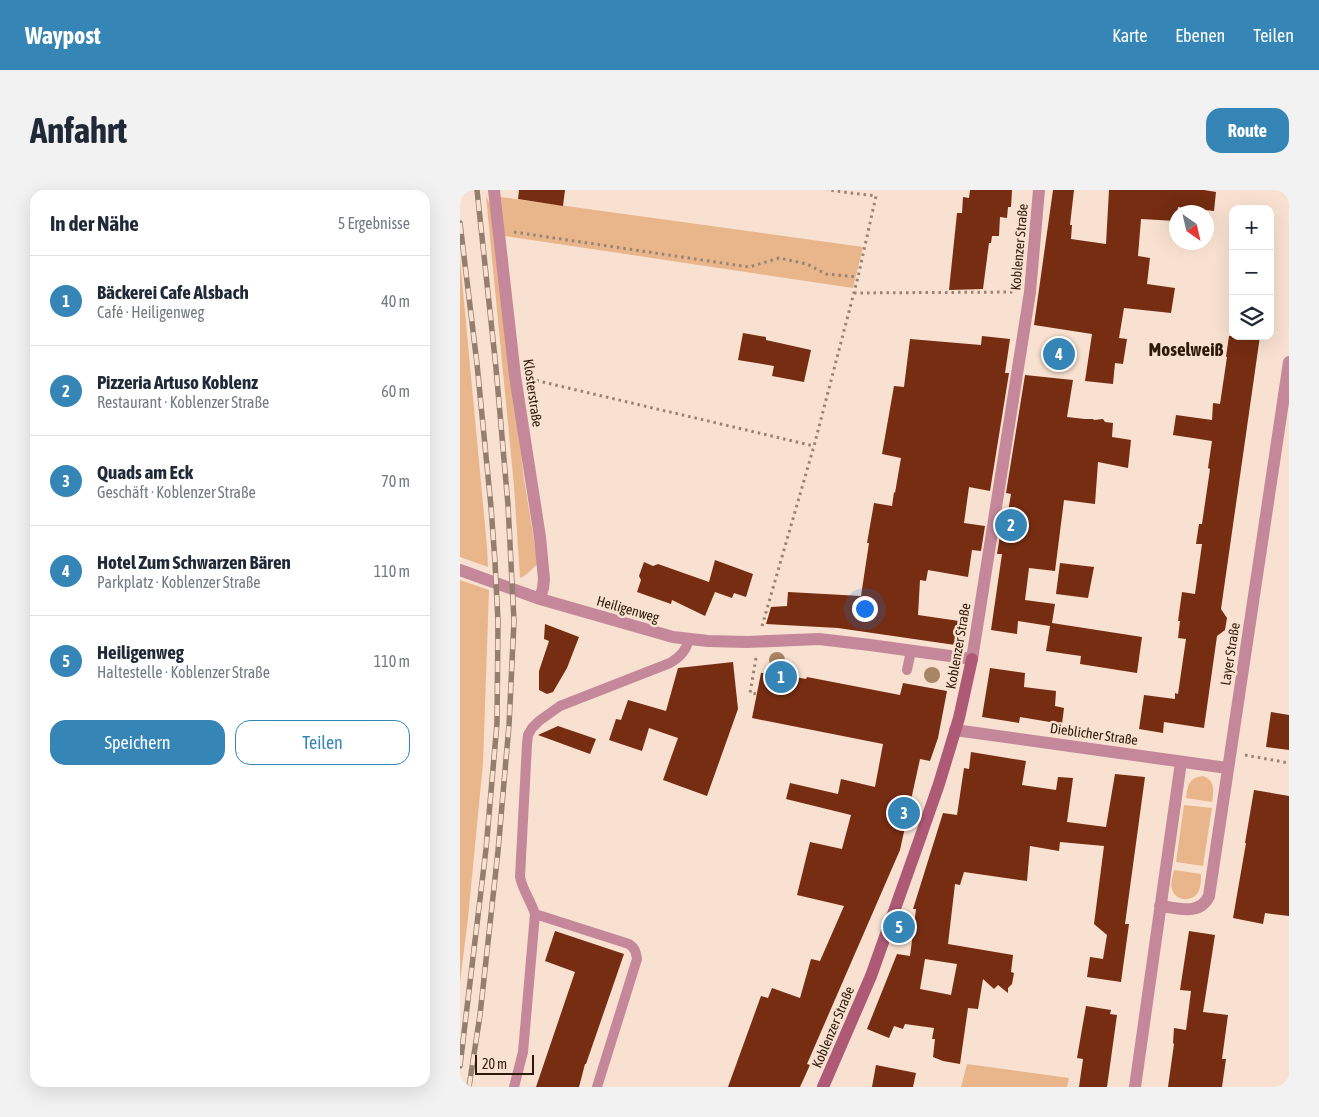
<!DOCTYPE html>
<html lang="de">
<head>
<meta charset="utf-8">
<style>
  :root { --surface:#fff; --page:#f2f2f3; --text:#1f2937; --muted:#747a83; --line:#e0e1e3; --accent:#3585b7 }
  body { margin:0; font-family:"Asap Condensed",sans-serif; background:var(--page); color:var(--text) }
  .controls { position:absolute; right:15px; top:15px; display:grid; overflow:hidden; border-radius:10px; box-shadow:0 5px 20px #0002 }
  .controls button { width:45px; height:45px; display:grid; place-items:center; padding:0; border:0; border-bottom:1px solid var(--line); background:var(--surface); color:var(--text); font:25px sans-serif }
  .compass { position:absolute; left:709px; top:15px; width:45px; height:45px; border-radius:50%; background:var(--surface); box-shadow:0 5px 20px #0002; rotate:146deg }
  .scale { position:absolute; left:15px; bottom:12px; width:59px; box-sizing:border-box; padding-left:5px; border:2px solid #2e1a09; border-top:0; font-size:14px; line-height:18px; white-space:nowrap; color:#2e1a09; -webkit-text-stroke:4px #f8e1d0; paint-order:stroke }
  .you { position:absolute; left:404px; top:418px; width:18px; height:18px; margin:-12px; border:4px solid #fff; border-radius:50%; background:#1a73e8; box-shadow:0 0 0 8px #1a73e833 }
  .badge { display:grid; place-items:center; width:32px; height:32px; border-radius:50%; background:var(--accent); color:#fff; font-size:16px; font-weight:700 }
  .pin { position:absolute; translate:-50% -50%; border:2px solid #fff; box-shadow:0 1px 5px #0006 }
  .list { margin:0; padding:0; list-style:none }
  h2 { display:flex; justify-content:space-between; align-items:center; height:65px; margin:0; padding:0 20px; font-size:21px }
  h2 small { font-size:16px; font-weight:400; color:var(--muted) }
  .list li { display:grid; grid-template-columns:32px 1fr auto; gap:15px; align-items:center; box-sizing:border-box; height:90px; padding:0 20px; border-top:1px solid var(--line) }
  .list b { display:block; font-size:19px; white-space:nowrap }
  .list p { margin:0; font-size:16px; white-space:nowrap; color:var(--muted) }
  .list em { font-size:16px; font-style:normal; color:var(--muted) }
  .actions { display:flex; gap:10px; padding:15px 20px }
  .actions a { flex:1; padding:11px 0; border:1px solid var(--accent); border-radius:15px; text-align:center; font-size:18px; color:var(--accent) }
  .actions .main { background:var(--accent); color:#fff }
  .icon { flex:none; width:28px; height:28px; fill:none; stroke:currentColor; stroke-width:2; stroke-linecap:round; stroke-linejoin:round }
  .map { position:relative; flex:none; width:829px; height:897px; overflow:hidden; border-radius:15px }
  header { display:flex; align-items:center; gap:30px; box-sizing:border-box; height:70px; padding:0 25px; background:var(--accent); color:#fff }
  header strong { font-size:24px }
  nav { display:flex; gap:28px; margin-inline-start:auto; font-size:18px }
  .intro { display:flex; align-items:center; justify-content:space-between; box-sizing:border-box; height:120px; padding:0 30px }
  h1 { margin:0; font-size:35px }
  .button { padding:12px 22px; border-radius:15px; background:var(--accent); color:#fff; font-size:18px; font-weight:700 }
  main { display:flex; gap:30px; padding:0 30px }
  aside { flex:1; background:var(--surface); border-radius:15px; box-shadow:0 5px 20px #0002 }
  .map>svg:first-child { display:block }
</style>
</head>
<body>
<header>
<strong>Waypost</strong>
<nav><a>Karte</a><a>Ebenen</a><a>Teilen</a></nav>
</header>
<div class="intro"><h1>Anfahrt</h1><a class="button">Route</a></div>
<main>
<aside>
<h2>In der Nähe<small>5 Ergebnisse</small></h2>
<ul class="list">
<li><span class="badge">1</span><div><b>Bäckerei Cafe Alsbach</b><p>Café · Heiligenweg</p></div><em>40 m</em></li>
<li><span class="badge">2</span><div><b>Pizzeria Artuso Koblenz</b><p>Restaurant · Koblenzer Straße</p></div><em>60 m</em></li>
<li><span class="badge">3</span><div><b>Quads am Eck</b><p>Geschäft · Koblenzer Straße</p></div><em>70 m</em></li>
<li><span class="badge">4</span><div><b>Hotel Zum Schwarzen Bären</b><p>Parkplatz · Koblenzer Straße</p></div><em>110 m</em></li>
<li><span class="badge">5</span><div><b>Heiligenweg</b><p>Haltestelle · Koblenzer Straße</p></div><em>110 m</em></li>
</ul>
<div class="actions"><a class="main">Speichern</a><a>Teilen</a></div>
</aside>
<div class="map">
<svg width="829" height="897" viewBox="0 0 829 897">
  <rect width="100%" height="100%" fill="#f8e1d0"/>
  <!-- green -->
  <path fill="#e9b58b" d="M 26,6 L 31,16 L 64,289 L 78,374 C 72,378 67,386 60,388 L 54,296 Z
    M 41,7 L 403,57 L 393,98 L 45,46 Z
    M 0,69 L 27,357 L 28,377 L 0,367 Z
    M 0,390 L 29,400 L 23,573 L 8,728 L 0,792 Z
    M 743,586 C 755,590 754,601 752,612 L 726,608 C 728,596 728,588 743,586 Z
    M 724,615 L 752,618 L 743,676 L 716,672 Z
    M 714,680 L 741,684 C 741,690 741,699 737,704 C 731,712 715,711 712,699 C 710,693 713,686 714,680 Z
    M 507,874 L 609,888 L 607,897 L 501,897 Z"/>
  <!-- building -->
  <path fill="#762d11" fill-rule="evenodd" d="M 59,0 L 105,0 L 103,16 L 58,9 Z
    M 510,0 L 552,0 L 551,17 L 548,17 L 547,28 L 540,27 L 539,46 L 532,46 L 531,53 L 529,53 L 523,99 L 489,100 L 497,23 L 502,23 L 503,7 L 509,8 Z
    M 593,0 L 614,0 L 610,35 L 612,35 L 611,49 L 646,54 L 649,0 L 744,0 L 756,2 L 754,21 L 718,17 L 716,31 L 681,29 L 678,66 L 690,68 L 687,94 L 715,98 L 711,123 L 664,118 L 659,148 L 667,149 L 663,174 L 655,173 L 653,194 L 625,191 L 632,144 L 574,135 Z
    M 283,143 L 306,147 L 306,150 L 351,160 L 344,192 L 312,186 L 314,176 L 278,170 Z
    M 522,146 L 550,149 L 545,183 L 549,183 L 530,301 L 509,297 L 504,333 L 525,336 L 521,361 L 512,360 L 508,387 L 468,380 L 466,391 L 460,390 L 458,425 L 506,432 L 502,456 L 378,438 L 306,434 L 311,417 L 327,416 L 328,402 L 401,406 L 409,353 L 407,353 L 414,313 L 432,316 L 434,302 L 435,303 L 441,268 L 422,264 L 434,196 L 444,197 L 450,149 L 521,155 Z
    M 769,146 L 800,146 L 761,419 L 767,428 L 765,440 L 757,446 L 744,538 L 704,532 L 703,543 L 679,539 L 684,505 L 715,509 L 715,503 L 718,504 L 726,449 L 718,448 L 720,431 L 718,431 L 722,402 L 735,404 L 742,354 L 736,354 L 739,334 L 742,334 L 750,279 L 748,278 L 752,251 L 713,245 L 716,225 L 752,230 L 753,213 L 760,214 L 767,167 L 766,167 Z
    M 565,185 L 613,190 L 607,227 L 625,229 L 633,229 L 634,230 L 643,229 L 645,232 L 653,233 L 652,247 L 671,250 L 668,278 L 638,272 L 635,314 L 604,310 L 595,381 L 569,378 L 565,410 L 595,414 L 592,433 L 682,447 L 677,483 L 620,474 L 621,466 L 586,461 L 590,436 L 558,431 L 557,444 L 531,440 L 542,364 L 537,364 L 541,339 L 545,339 L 551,304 L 546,303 Z
    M 255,370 L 293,384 L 286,407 L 274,403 L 272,408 L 255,402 L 245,426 L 212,410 L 211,414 L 177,402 L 181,390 L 179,386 L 184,372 L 193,376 L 198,374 L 249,392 Z
    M 600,373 L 634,377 L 628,408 L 596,404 Z
    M 85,434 L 119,447 L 107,478 L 93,502 L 87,504 L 79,500 L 79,481 L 89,451 L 84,449 Z
    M 273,472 L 278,519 L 247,606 L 203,590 L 218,548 L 189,538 L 182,561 L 149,550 L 156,529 L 161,530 L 168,510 L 206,521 L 218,478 Z
    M 530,478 L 565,483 L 564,497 L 596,501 L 595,516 L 604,518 L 602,534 L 560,527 L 559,533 L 522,527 Z
    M 307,482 L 346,489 L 347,487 L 440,505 L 443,493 L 487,501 L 478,548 L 470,571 L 460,569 L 440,660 L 347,874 L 350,875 L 340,897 L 268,897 L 301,806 L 308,808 L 312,798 L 340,808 L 351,769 L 360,771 L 384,716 L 337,705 L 350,652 L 382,659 L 391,625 L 326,609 L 330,593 L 378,604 L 381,589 L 415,597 L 423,554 L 292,528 L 301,483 L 306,483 Z
    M 811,522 L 829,525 L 829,560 L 806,557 Z
    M 98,536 L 136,549 L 130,564 L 78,545 Z
    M 511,562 L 566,571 L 562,595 L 596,600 L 598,587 L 613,588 L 607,632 L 646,637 L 655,584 L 685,587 L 665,734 L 669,734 L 661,792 L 627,787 L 630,767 L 643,769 L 647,745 L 634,734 L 644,656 L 600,652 L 599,661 L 570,656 L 567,691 L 504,682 L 500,695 L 495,694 L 488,754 L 553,765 L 551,782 L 554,783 L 552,794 L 548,798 L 548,803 L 538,795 L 534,799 L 523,789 L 518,819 L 508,818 L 500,874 L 483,871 L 473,867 L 475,849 L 472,849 L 474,838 L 445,834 L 443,839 L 434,836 L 429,848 L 407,839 L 437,764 L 450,766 L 456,719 L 453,719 L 483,623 L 497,625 L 504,578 L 509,579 ZM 465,769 L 497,774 L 491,805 L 460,799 Z
    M 794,600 L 829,606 L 829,726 L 805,723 L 803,734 L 773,728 L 786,653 L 785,653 Z
    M 95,741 L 164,764 L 126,874 L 125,874 L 119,897 L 76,897 L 115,782 L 85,771 Z
    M 729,741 L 755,745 L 743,822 L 768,825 L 762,869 L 766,869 L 762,897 L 708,897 L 714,854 L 713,853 L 714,838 L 726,840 L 731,801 L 720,800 Z
    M 626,816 L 651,820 L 650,824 L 657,825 L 647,897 L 619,897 L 623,869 L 617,868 Z
    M 416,875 L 456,883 L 453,897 L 412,897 Z"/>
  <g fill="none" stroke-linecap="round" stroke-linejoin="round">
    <!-- path -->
    <path stroke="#998473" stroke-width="3" stroke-dasharray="2.5 4" stroke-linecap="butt" d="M 54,42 L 289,77 L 319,68 L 347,74 L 366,84 L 398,87
      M 394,103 L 556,102
      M 70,189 L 354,256
      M 302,436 L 354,256 L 398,87 L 416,6 L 367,0
      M 296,468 L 290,503 L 297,504
      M 785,565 L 829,573"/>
    <!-- lane -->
    <path stroke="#c4889a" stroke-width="10" d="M 447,480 L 451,461
      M 75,724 L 169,754 C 175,758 176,762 177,769 L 137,897
      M 54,897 L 63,862 L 75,724 C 71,711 63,701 60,687 L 67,554 L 68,545 L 72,538 L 79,531 L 100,516 L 210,473 C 220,467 226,461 229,449"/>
    <!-- street -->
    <path stroke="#c4889a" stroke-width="12" d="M 34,0 L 55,186 L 80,347 L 84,389 L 83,398 L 80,409
      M 0,380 L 80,409 L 213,447 L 248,451 L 287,452 L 359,449 L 410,455 L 512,469 L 570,102 L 579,0
      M 495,540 L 767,578
      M 700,716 C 718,718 740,726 749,706 L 829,172
      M 675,897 L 721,572"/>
    <!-- secondary -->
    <path stroke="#ae5976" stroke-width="12" d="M 363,897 L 411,786 L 458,654 L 479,594 L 499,528 L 512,469"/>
    <!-- rail casing -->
    <g stroke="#947e6d" stroke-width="5.5">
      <path id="rail" d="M 0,33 L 17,174 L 31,317 L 35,372 L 38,431 L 37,533 L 26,659 L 0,876
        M 9,897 L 20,825 L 38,661 L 49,535 L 54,431 L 48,315 L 36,178 L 17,0"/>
    </g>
    <!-- rail -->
    <use href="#rail" stroke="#f8e1d0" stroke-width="4" stroke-dasharray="11" stroke-linecap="butt"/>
  </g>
  <!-- trees -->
  <g fill="#a88565">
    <circle cx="317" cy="470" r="8"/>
    <circle cx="472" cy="485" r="8"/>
  </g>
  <g text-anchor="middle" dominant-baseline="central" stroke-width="5" stroke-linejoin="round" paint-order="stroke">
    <!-- street labels -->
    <g font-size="14" fill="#2e1a09" stroke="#f8e1d0">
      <text transform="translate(559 57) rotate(-85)">Koblenzer Straße</text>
      <text transform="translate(73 203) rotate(82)">Klosterstraße</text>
      <text transform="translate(168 419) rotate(16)">Heiligenweg</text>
      <text transform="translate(498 456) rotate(-80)">Koblenzer Straße</text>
      <text transform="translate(770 464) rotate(-81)">Layer Straße</text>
      <text transform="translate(634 544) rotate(8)">Dieblicher Straße</text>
      <text transform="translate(373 837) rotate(-67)">Koblenzer Straße</text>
    </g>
    <!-- district labels -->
    <g font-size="19" font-weight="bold" fill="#2e1a09" stroke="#f8e1d0">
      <text x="726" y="159">Moselweiß</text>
    </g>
  </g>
</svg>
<div class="controls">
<button>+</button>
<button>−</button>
<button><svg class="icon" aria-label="layers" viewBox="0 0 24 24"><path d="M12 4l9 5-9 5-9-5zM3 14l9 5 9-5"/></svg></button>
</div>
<svg class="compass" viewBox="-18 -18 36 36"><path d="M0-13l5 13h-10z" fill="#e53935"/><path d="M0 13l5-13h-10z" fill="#747a83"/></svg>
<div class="scale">20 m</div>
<div class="you"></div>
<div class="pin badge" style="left:321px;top:487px">1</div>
<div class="pin badge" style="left:551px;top:335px">2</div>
<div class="pin badge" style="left:444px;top:623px">3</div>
<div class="pin badge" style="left:599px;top:164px">4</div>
<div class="pin badge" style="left:439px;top:737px">5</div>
</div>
</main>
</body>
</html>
